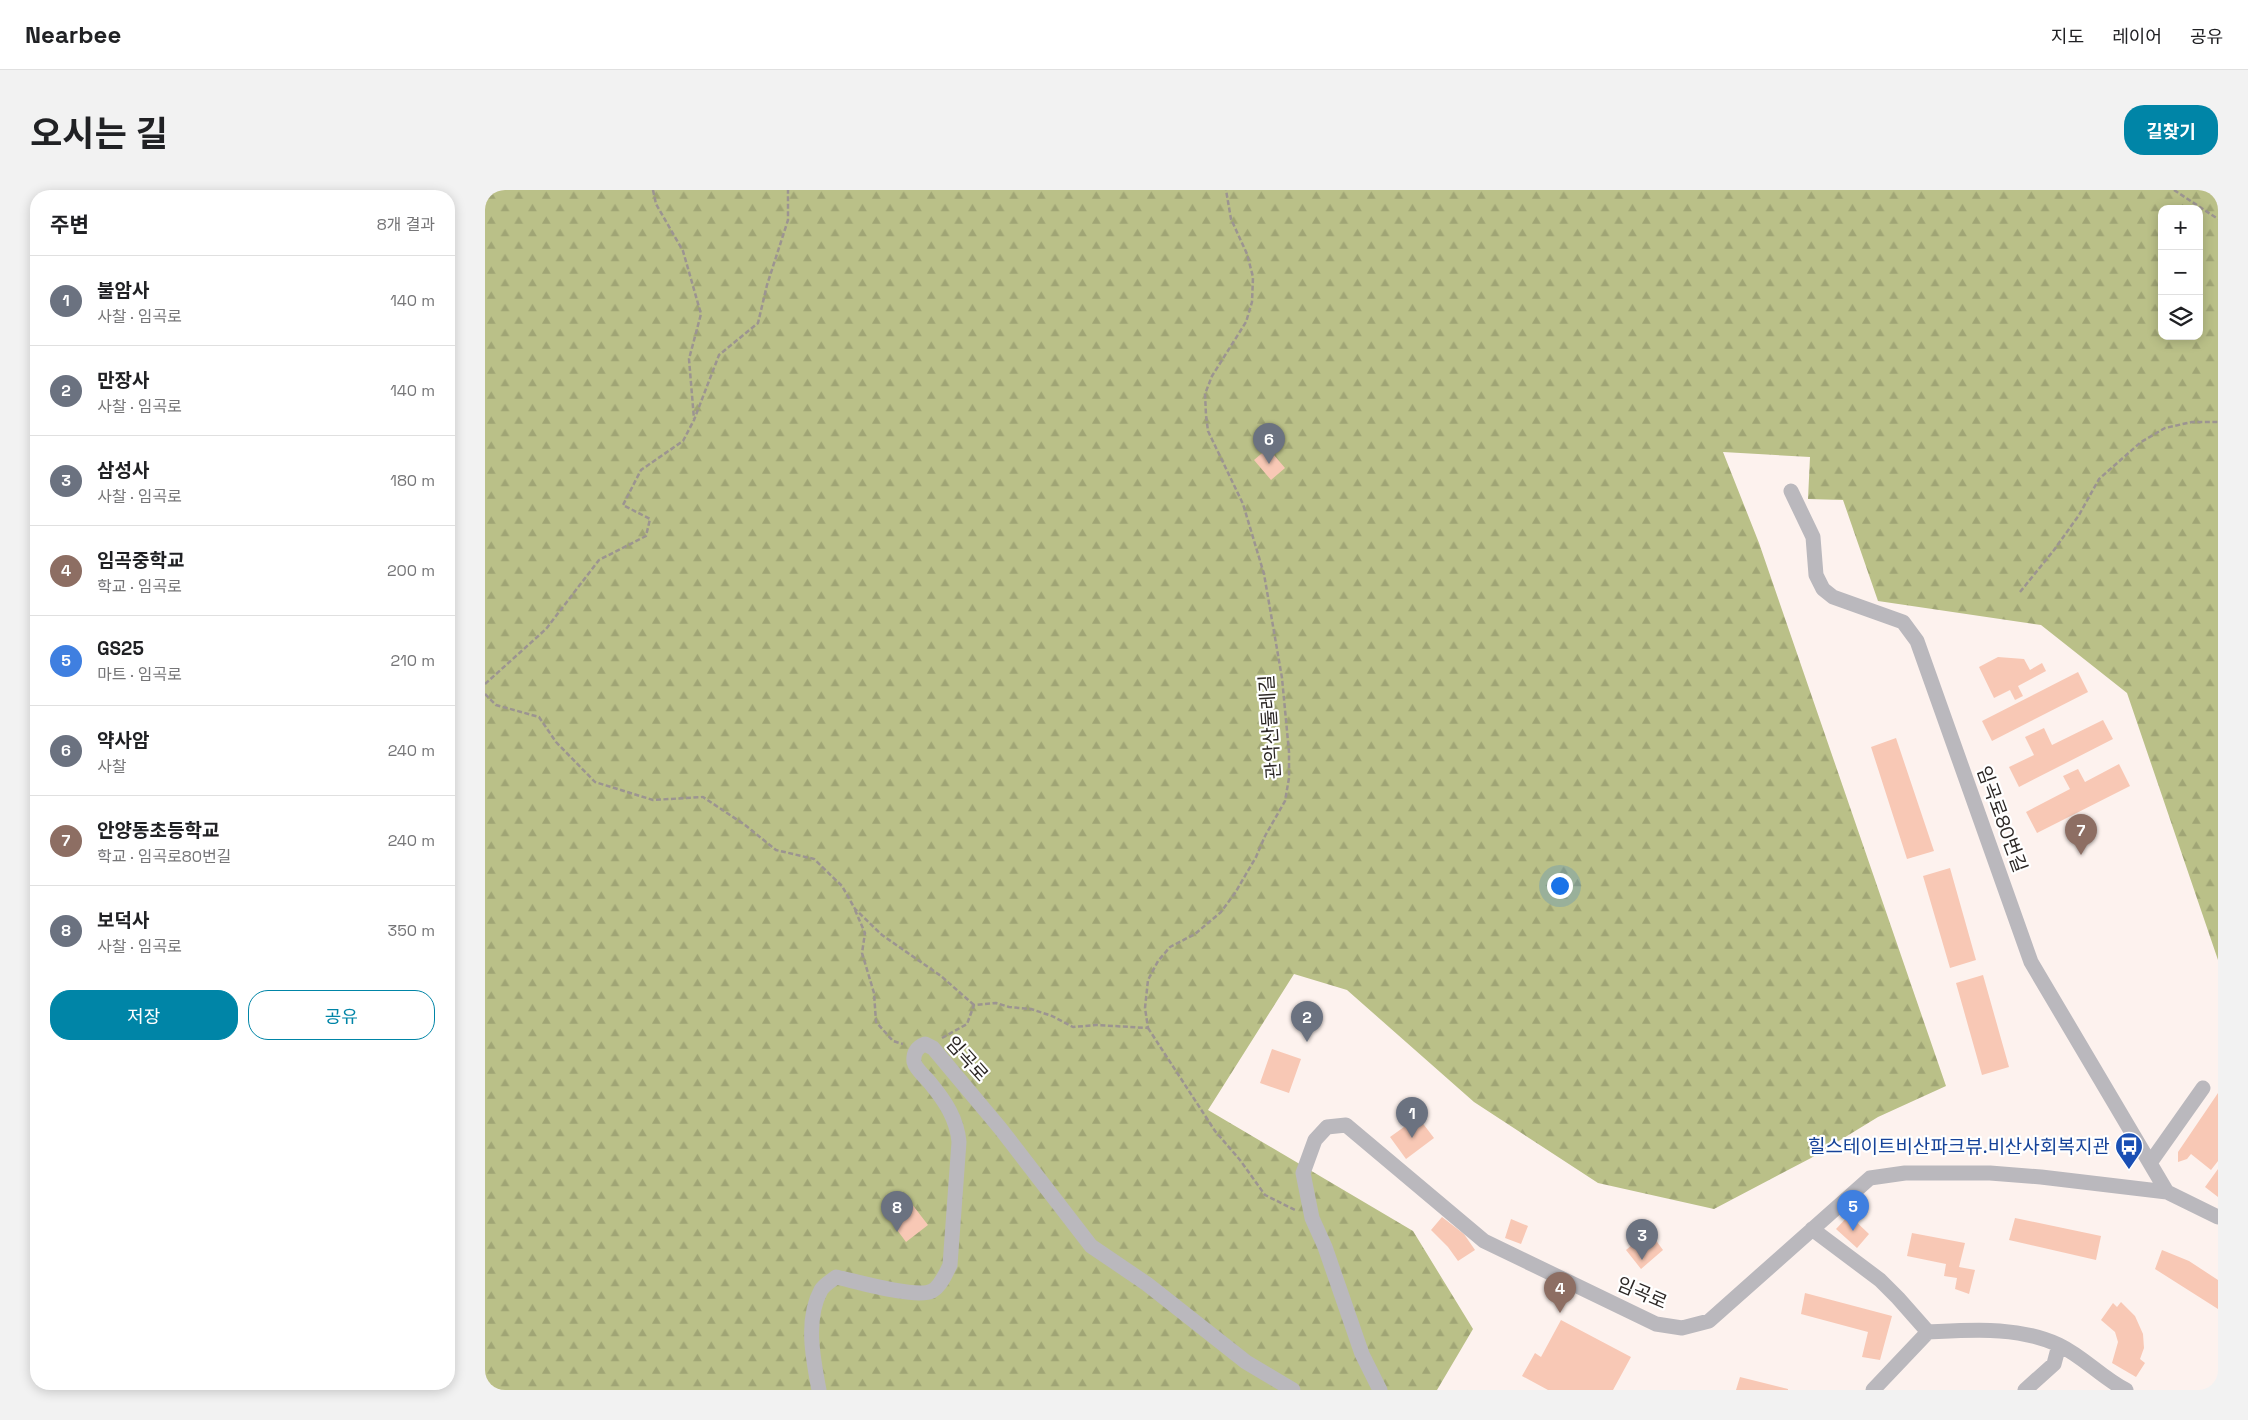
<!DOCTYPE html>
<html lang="ko">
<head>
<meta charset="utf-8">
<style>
  :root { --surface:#fff; --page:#f2f2f2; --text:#202124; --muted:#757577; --line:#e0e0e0; --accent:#0085a7 }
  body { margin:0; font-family:"Space Grotesk","Noto Sans KR",sans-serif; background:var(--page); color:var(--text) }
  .controls { position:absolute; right:15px; top:15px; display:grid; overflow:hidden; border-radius:10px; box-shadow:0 2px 12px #0003 }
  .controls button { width:45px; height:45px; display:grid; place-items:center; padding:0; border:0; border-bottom:1px solid var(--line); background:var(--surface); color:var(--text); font:25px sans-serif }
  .you { position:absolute; left:1074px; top:695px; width:18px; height:18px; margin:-12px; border:4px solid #fff; border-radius:50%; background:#1a73e8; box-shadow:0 0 0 8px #1a73e833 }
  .badge { display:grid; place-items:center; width:32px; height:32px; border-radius:50%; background:var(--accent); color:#fff; font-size:16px; font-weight:700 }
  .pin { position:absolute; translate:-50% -41px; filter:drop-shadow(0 1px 2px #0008) }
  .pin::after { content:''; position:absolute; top:26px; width:18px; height:15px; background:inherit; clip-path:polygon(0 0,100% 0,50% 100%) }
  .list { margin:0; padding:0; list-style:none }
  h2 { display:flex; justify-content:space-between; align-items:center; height:65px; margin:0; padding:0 20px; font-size:21px }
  h2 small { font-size:16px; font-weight:400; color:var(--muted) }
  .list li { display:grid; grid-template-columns:32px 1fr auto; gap:15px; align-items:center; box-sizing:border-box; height:90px; padding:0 20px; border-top:1px solid var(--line) }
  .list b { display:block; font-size:19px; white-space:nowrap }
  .list p { margin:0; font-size:16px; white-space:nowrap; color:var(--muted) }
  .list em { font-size:16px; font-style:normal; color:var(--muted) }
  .actions { display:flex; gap:10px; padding:15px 20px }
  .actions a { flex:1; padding:11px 0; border:1px solid var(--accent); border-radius:20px; text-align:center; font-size:18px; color:var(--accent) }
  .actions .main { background:var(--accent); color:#fff }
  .icon { flex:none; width:28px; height:28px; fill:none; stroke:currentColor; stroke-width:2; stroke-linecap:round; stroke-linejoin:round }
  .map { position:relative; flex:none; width:1733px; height:1200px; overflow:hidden; border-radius:20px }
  header { display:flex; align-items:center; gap:30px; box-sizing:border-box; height:70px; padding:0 25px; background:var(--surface); border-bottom:1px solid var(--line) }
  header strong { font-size:24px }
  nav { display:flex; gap:28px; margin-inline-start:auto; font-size:18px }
  .intro { display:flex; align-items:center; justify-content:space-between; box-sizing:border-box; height:120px; padding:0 30px }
  h1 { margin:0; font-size:35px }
  .button { padding:12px 22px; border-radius:20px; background:var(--accent); color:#fff; font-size:18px; font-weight:700 }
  main { display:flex; gap:30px; padding:0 30px }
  aside { flex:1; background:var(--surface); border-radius:20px; box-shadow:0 2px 12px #0003 }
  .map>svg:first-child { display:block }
</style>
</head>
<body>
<header>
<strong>Nearbee</strong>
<nav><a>지도</a><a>레이어</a><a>공유</a></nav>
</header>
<div class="intro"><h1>오시는 길</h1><a class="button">길찾기</a></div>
<main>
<aside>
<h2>주변<small>8개 결과</small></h2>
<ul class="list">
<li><span class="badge" style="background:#6b7280">1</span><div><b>불암사</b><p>사찰 · 임곡로</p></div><em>140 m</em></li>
<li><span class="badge" style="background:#6b7280">2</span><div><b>만장사</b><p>사찰 · 임곡로</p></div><em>140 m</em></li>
<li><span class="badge" style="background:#6b7280">3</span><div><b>삼성사</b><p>사찰 · 임곡로</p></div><em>180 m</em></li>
<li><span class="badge" style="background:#8d6e63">4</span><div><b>임곡중학교</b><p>학교 · 임곡로</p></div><em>200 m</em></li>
<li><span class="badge" style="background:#3f7fe0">5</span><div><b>GS25</b><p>마트 · 임곡로</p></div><em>210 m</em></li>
<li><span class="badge" style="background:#6b7280">6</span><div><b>약사암</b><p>사찰</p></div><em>240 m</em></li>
<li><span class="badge" style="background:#8d6e63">7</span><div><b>안양동초등학교</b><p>학교 · 임곡로80번길</p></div><em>240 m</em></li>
<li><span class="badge" style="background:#6b7280">8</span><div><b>보덕사</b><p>사찰 · 임곡로</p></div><em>350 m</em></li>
</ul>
<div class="actions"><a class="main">저장</a><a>공유</a></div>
</aside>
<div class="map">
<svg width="1733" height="1200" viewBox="0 0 1733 1200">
  <defs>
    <pattern id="forest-firs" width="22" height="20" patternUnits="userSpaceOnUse" patternTransform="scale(1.25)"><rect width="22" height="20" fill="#bac088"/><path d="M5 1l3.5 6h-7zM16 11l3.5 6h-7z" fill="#a0a575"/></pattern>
  </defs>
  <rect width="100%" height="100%" fill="#fdf2ee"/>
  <!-- forest -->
  <path fill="url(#forest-firs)" fill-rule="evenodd" d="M 0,0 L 1733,0 L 1733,770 L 1642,503 L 1556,435 L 1393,411 L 1358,310 L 1323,309 L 1325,267 L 1238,262 L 1274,353 L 1461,896 L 1393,927 L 1326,968 L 1229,1019 L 1113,993 L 989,912 L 862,800 L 809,784 L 723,920 L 928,1041 L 988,1139 L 952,1200 L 0,1200 ZM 1677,19 L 1714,19 L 1714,146 L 1677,146 Z"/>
  <!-- building -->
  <path fill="#f8c8b5" d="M 783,258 L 800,278 L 786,290 L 769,270 Z
    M 1513,467 L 1539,469 L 1545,480 L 1557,473 L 1561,481 L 1533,496 L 1538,506 L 1530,510 L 1525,500 L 1509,508 L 1494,477 Z
    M 1593,482 L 1603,502 L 1507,551 L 1497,531 Z
    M 1618,530 L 1628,549 L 1534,597 L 1524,577 L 1549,565 L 1540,547 L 1559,538 L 1567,555 Z
    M 1411,548 L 1449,661 L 1422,669 L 1386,557 Z
    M 1634,574 L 1645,596 L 1552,643 L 1541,622 L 1585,599 L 1578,586 L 1593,579 L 1600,592 Z
    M 1465,678 L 1491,770 L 1465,778 L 1438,686 Z
    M 1498,785 L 1524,877 L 1497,885 L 1471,793 Z
    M 787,859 L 816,869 L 804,903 L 775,893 Z
    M 1733,903 L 1733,971 L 1726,980 L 1706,964 L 1702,969 L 1693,972 L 1693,962 Z
    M 933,927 L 949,948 L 921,969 L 905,947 Z
    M 1733,979 L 1733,1007 L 1720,997 Z
    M 420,1005 L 443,1035 L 421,1052 L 398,1021 Z
    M 1364,1025 L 1384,1044 L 1372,1058 L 1351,1039 Z
    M 957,1027 L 979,1044 L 990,1060 L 973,1071 L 963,1057 L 946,1040 Z
    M 1530,1028 L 1616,1046 L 1611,1070 L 1524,1050 Z
    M 1026,1029 L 1043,1036 L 1036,1054 L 1020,1048 Z
    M 1164,1041 L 1178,1060 L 1156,1079 L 1141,1060 Z
    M 1427,1043 L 1480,1053 L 1474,1077 L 1490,1080 L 1484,1104 L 1470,1099 L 1472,1088 L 1459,1086 L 1461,1074 L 1422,1066 Z
    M 1677,1060 L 1704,1071 L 1733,1090 L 1733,1119 L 1670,1079 Z
    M 1320,1103 L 1407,1126 L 1395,1170 L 1377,1167 L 1383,1142 L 1316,1124 Z
    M 1636,1112 L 1650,1126 L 1658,1144 L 1659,1158 L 1655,1169 L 1660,1173 L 1651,1187 L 1627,1173 L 1633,1152 L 1630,1142 L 1616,1130 L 1628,1113 L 1632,1117 Z
    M 1076,1130 L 1146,1167 L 1128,1200 L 1063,1200 L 1037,1186 L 1050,1163 L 1056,1167 Z
    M 1255,1187 L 1303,1199 L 1303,1200 L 1251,1200 Z"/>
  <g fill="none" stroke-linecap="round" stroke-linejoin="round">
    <!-- path -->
    <path stroke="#9c9491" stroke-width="2.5" stroke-dasharray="5 2.5" stroke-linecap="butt" d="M 168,0 L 171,14 L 198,61 L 216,124 L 204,169 L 209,229
      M 1689,0 L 1733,29
      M 1535,402 L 1569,360 L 1594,325 L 1614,289 L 1656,252 L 1680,238 L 1707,232 L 1733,232
      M 0,494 L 61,439 L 114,370 L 161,346 L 165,329 L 138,315 L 156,280 L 198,251 L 209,230 L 234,165 L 273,133 L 282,95 L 303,30 L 303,0
      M 0,504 L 11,515 L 54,527 L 71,552 L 110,592 L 168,610 L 218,607 L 260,635 L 291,660 L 329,669 L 357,696 L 370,719 L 397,745 L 456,786 L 489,815
      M 370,720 L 380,743 L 377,763 L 389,803 L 391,832 L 408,851 L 418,854
      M 663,838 L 730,941 L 755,970 L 780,1005 L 810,1020
      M 457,848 L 482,834 L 489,815 L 511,813 L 524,817 L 546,819 L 567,826 L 588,837 L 611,835 L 663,838 L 660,818 L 663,790 L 673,771 L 685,757 L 710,744 L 736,722 L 750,703 L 771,667 L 780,646 L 800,611 L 804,588 L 804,562 L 797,488 L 779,384 L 758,314 L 723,241 L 721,225 L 720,204 L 727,186 L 761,132 L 767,112 L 768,87 L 762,64 L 746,29 L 741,0"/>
    <!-- minor -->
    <path stroke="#bab8bd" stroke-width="15" d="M 1306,301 L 1328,347 L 1331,385 L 1338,399 L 1348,407 L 1418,432 L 1432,451 L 1546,772 L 1682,1002
      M 1665,973 L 1718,898
      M 1327,1039 L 1395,1090 L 1413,1108 L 1443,1142 C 1487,1140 1533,1136 1574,1155 C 1599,1167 1617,1188 1641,1200
      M 334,1200 C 328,1169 320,1129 336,1100 C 339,1095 346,1091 351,1087 C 370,1091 431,1109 447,1101 C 456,1096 461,1083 465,1075 L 474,952 C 472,929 460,911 446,894 C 441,887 431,880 429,872 C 428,863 432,857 440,854 L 448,858 L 515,938 L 606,1056 L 662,1094 L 761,1172 L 808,1200
      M 895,1200 L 877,1164 L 840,1057 L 827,1028 L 818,983 L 830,950 L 842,937 L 861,935 L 999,1051 L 1171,1134 L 1197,1138 L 1224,1131 L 1385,988 L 1420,983 L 1505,983 L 1556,987 L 1682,1002 L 1733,1027
      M 1388,1200 L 1443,1142
      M 1540,1200 L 1569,1174 L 1574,1155"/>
  </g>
  <!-- icons -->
  <defs>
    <g id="bus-pin" transform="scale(1.4375)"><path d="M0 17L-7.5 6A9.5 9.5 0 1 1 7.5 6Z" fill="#1a4fb4" stroke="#fff"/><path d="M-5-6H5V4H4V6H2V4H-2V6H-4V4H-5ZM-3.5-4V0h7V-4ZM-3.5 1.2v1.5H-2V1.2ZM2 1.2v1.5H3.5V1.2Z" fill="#fff"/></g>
  </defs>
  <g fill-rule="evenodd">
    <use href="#bus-pin" x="1644" y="956"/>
  </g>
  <g text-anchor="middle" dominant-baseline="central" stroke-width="4.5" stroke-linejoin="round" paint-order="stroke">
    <!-- street labels -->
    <g font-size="19" fill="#2c2725" stroke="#fff">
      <text transform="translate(785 537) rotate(-94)">관악산둘레길</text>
      <text transform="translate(1517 629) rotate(70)">임곡로80번길</text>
      <text transform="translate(482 869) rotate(48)">임곡로</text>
      <text transform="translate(1157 1103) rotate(23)">임곡로</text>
    </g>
    <!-- transit labels -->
    <g font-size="19" fill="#164399" stroke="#fff" text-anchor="end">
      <text x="1625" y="956">힐스테이트비산파크뷰.비산사회복지관</text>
    </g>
  </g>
</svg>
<div class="controls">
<button>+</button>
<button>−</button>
<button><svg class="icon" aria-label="layers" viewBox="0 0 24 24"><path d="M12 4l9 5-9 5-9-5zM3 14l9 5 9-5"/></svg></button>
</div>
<div class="you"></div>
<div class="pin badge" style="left:927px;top:948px;background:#6b7280">1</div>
<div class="pin badge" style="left:822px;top:852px;background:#6b7280">2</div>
<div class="pin badge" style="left:1157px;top:1070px;background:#6b7280">3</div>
<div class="pin badge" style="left:1075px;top:1123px;background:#8d6e63">4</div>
<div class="pin badge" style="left:1368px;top:1041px;background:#3f7fe0">5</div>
<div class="pin badge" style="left:784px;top:274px;background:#6b7280">6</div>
<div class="pin badge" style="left:1596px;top:665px;background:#8d6e63">7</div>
<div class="pin badge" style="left:412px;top:1042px;background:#6b7280">8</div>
</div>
</main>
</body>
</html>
